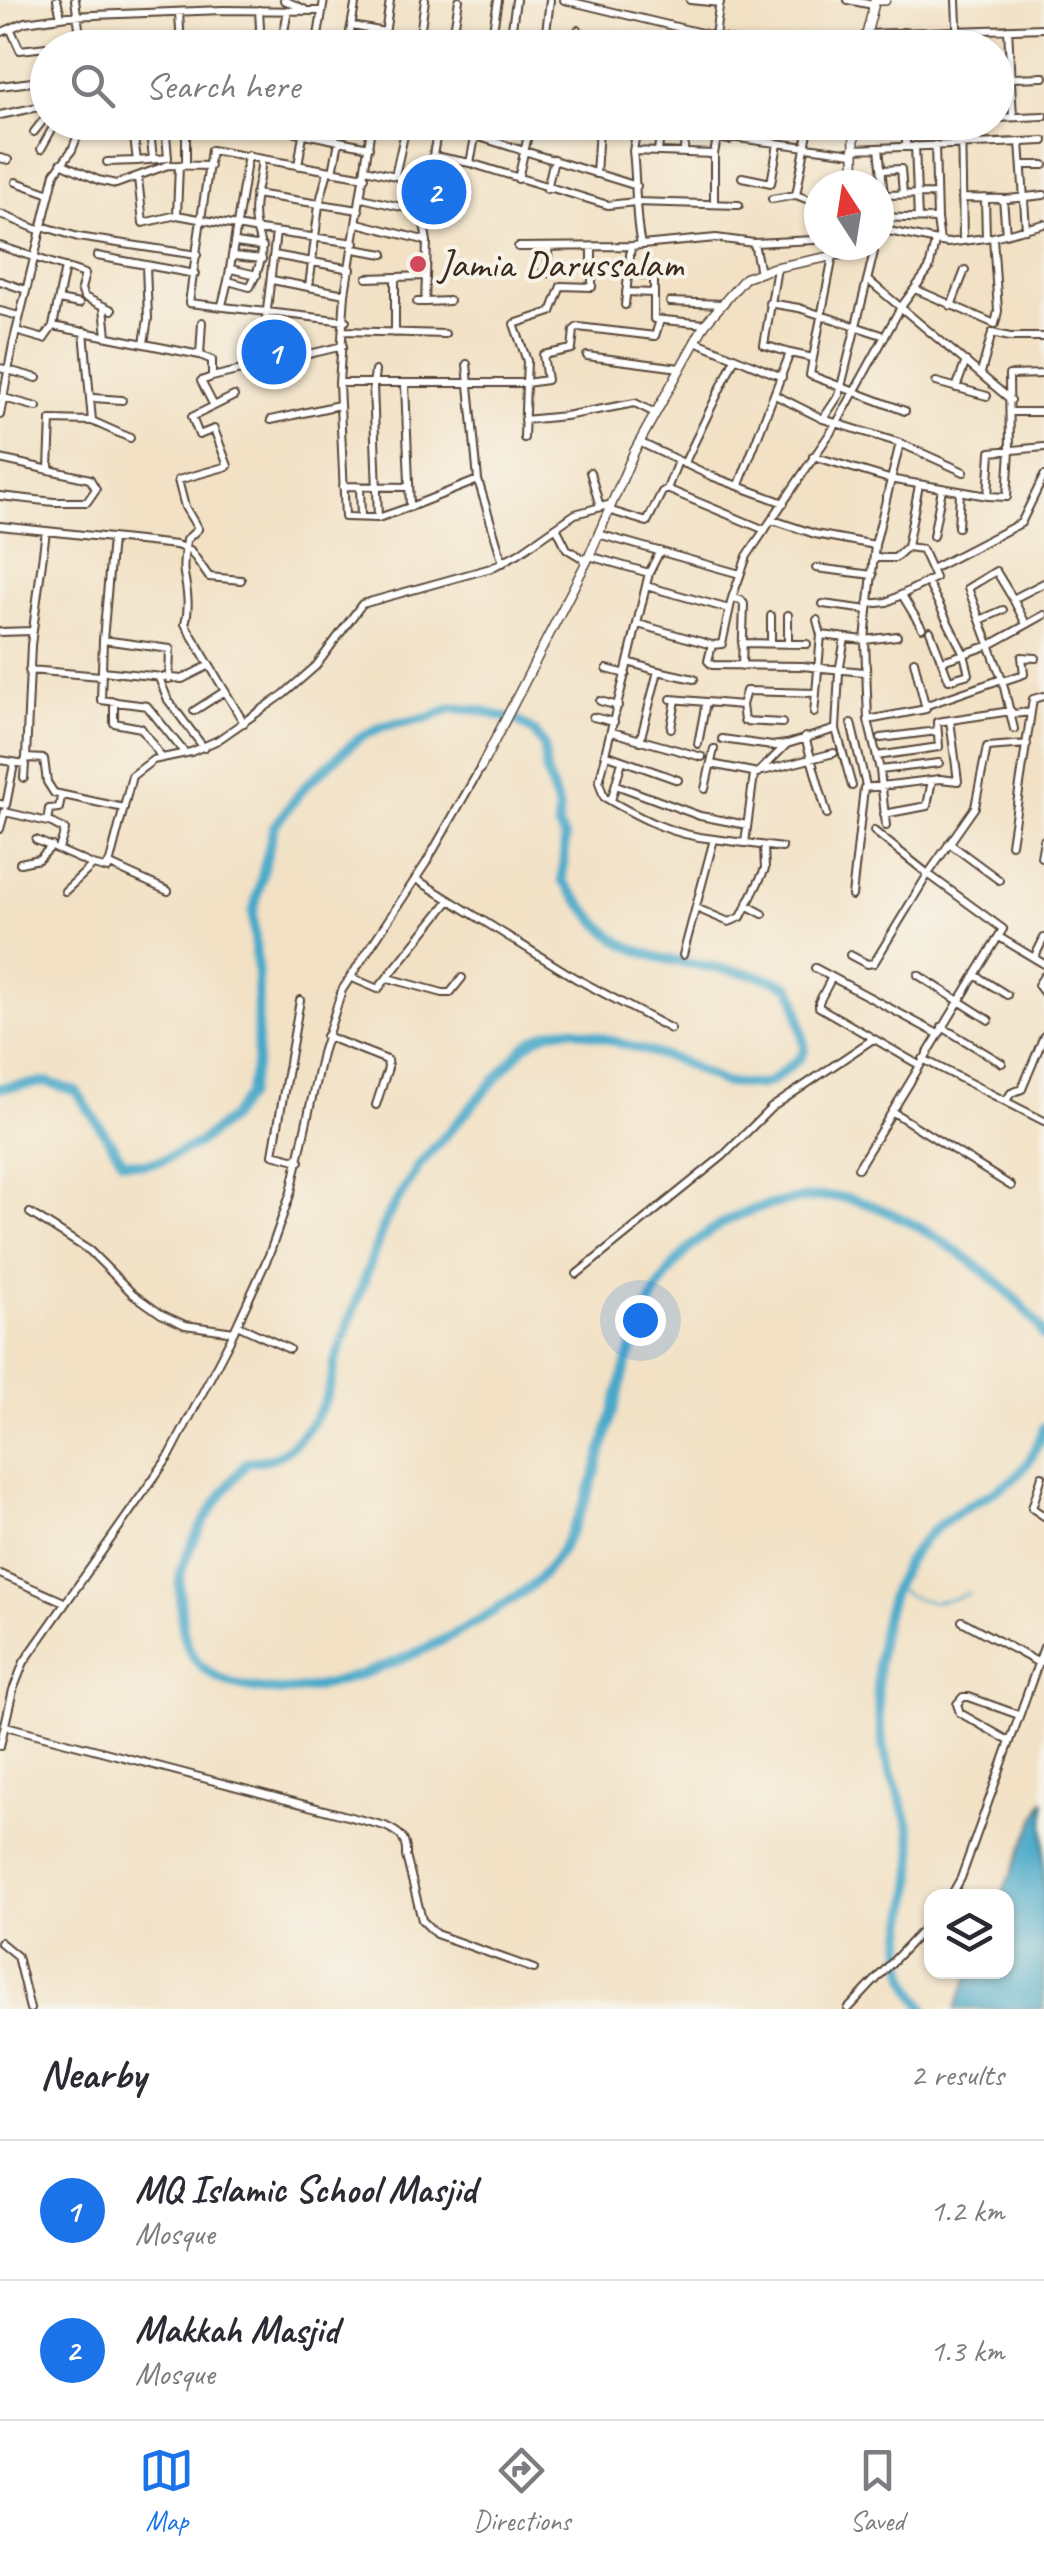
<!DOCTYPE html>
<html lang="en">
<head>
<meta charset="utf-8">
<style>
  :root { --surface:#fff; --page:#f2f2f3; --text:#2b2b33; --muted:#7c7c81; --line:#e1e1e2; --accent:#1a73e8 }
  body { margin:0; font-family:Caveat,sans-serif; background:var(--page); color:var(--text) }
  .controls { position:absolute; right:30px; bottom:30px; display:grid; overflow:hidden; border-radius:20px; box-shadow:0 2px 8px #0004 }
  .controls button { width:90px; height:90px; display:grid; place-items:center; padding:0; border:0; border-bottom:2px solid var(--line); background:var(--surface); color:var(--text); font:50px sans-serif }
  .compass { position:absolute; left:804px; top:170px; width:90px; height:90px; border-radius:50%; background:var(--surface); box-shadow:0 2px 8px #0004; rotate:348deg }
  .you { position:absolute; left:640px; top:1320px; width:35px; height:35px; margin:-25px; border:8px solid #fff; border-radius:50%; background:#1a73e8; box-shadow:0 0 0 15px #1a73e833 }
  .badge { display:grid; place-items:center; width:65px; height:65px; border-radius:50%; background:var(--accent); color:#fff; font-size:32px; font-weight:700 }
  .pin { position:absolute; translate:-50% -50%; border:5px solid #fff; box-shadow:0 2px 10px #0006 }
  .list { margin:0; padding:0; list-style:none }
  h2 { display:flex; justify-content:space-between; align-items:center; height:130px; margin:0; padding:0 40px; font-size:42px }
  h2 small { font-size:32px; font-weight:400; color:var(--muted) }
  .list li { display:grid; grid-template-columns:65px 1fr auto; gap:30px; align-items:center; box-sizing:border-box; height:140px; padding:0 40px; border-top:2px solid var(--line) }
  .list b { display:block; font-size:38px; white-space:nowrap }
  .list p { margin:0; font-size:32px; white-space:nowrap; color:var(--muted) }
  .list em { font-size:32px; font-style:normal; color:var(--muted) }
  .icon { flex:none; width:55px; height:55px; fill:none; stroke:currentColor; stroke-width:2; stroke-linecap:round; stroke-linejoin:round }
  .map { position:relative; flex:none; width:1044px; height:2009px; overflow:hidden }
  .search { position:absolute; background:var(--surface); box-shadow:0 2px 8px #0004; left:30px; right:30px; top:30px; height:110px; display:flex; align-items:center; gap:25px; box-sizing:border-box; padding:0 35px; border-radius:55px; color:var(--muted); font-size:38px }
  .sheet { height:410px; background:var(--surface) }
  nav { display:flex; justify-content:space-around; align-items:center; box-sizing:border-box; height:140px; border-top:2px solid var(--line); background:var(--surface); font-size:28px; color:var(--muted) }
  nav a { display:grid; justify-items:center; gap:5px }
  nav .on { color:var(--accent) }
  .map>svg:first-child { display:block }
</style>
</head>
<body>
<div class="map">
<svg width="1044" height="2009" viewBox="0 0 1044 2009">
  <rect width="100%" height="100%" fill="#f7f3e8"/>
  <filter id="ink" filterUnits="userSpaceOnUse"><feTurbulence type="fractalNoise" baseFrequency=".01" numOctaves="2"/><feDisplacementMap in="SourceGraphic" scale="20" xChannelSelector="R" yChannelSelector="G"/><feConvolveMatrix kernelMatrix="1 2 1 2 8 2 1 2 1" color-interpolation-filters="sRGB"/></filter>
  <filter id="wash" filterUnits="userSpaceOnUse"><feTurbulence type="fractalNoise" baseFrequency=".0048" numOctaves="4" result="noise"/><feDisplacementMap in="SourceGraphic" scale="40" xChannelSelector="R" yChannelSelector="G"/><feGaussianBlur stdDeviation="2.25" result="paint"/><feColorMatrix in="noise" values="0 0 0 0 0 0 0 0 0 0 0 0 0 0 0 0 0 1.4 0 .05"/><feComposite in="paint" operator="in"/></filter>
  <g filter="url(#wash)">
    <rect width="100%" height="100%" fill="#f2e1c4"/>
    <!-- water -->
    <path fill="#4aa9c9" stroke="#426a74" stroke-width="2.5" d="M 1044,1799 L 1044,2009 L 955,2009 L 971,1972 L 1006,1972 L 1006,1896 L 1001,1896 Z"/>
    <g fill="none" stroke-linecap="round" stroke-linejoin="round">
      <!-- stream -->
      <path stroke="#4aa9c9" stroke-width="2.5" d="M 896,1589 C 921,1604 942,1605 969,1593"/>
      <!-- river -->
      <path stroke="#4aa9c9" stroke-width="10" d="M 0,1088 L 47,1082 L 77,1092 L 123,1161 L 144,1164 L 163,1160 L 197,1144 L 230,1118 L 248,1095 L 257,1061 L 258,978 L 253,913 L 274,826 L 306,785 L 359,738 L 383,726 L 429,718 L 451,708 L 478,710 L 518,721 L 534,732 L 544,746 L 546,770 L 559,809 L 558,826 L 565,839 L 562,881 C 582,903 602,934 630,947 C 681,971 740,963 790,987 L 796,999 L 805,1049 L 800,1058 L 770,1082 L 759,1085 L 724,1083 L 677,1060 L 573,1029 C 554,1029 541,1034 525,1046 L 420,1164 L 386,1219 L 334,1365 C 332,1398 307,1439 277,1456 C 268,1461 257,1460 247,1462 C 222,1493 197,1527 183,1565 C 178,1579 180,1595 181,1609 C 182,1627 184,1644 195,1659 C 220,1691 279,1695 315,1687 C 389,1671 465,1633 527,1589 C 547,1574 561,1552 572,1530 C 628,1423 617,1253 755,1209 C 779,1202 811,1195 837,1197 C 897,1202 1018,1283 1044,1337
        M 925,2009 C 880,1952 919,1912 913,1849 C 911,1818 895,1790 887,1761 C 867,1682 875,1568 949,1518 C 997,1485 1024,1490 1044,1427"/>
    </g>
  </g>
  <g filter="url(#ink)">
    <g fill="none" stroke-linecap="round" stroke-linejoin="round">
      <!-- minor casing -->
      <g stroke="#564537" stroke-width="10">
        <path id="minor" d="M 57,0 L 61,17
          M 75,0 L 82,48
          M 284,0 L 304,9
          M 564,0 L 764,48
          M 690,0 L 720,3
          M 848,0 L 873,5
          M 956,0 L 958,48
          M 179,12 L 181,48
          M 352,26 L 385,32
          M 1008,29 L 1013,117
          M 11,30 L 20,50 L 82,43 L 257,41
          M 903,32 L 904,48
          M 0,33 L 25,22 L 68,16 L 223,10 L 322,11
          M 866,34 L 1044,28
          M 715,36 L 720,0
          M 453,41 L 484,48
          M 317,43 L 335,48
          M 509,45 L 523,48
          M 256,48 L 260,28 L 259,10
          M 281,48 L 288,10
          M 316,48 L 324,0
          M 347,48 L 356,0
          M 383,48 L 390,0
          M 418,48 L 425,0
          M 451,48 L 459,0
          M 490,48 L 498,0
          M 509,48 L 516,0
          M 544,48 L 550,0
          M 575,48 L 578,30
          M 1010,78 L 1044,77
          M 0,86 L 48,80
          M 996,87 L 1009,86
          M 0,115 L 48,105
          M 996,118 L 1044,116
          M 132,122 L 137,161 L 168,158 L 165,122
          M 149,122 L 153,159
          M 246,122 L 369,147
          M 372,122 L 345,294 L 339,383 L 345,517 L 378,518 L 373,385 L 375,371
          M 407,122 L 395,176 L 417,184 L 428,183 L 439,122
          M 478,122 L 470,163 L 608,205 L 635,202 L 739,205
          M 906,122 L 906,146
          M 961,122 L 963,241
          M 34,132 L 48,114
          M 476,136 L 637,186
          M 717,138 L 718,122
          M 335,140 L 337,122
          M 1020,142 L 1026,229
          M 915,146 L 918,219
          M 879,148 L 884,195 L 936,194
          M 41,149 L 56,122
          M 853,149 L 1044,141
          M 633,151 L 638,122
          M 658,152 L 661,122
          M 684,153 L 685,122
          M 714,154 L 714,203
          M 248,155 L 228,281 L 250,287 C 276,238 249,244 255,200 C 256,185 262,175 261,160
          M 434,156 L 470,163
          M 0,158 L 8,160
          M 107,162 L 137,161
          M 61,163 L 98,180 L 116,184 L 168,165 L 210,166
          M 186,164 L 186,122
          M 179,165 L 177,215 L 253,229 L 355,243
          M 1022,165 L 1044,165
          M 298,166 L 305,122
          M 366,169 L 395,176
          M 882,170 L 901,169 L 903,194
          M 333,172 L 339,141
          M 596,174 L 599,129 L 596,122
          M 742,177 L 771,183 L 778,144
          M 138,178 L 143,223 L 177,215
          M 518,179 L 531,122
          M 16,182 L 50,194
          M 547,189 L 554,159
          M 255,194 L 359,210
          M 362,198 L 427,213 L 448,209
          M 962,198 L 1008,199 L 1044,195
          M 985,198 L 986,238
          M 772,199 L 796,195
          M 1003,199 L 1006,234
          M 0,214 L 41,231
          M 879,217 L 937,219 L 935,145
          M 937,219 L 940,242
          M 358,223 L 427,241
          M 42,226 L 78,237 L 197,255
          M 879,229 L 947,243 L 993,237 L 1044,224
          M 236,243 L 263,247
          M 754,243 L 760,273
          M 641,245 C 634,214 637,183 633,151 L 714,154 L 717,138 L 729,140 L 730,137 L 853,153
          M 0,246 L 85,274 L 81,289 L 84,297 L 112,310
          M 518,247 L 631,246 L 716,238 L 754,243 L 814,240 L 817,203 L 796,195 L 810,122
          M 354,249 L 384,254
          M 274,255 L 351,269
          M 97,256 L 195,274
          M 234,256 L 262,259
          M 231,269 L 257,275
          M 531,274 L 549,273 L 548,249
          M 628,274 L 654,276 L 654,319 L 705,324
          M 367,278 L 426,276 L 427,241 L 417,184
          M 395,278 L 395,333
          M 272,280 L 345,294
          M 868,280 L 1011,400
          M 0,281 L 26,290
          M 309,287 L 319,205 L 328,171
          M 915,289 L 995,324 L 998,311 L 993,237
          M 626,292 L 654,293
          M 59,300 L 79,304
          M 417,302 L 425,302 L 426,276
          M 425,302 L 449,301
          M 670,302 L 723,304
          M 769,303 L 799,308 L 885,336
          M 222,305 L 228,281
          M 625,305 L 631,246
          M 951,306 L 965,270
          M 104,307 L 107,336
          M 0,311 L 19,316
          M 346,321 L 189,303 L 211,150 L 365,177
          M 202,322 L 200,355 L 212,360 L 212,377 L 343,346
          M 53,326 L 65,267
          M 16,331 L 44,339 L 53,326 L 200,355
          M 84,331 L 92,421
          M 345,331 L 445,334
          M 695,341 L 782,377
          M 144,343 L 148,319 L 146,265
          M 262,353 L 276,232
          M 790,353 L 813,358 L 833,256 L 874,252 L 839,395 L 823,419
          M 587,356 L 680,368
          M 813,358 L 810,375 L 905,411
          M 467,364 L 478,480
          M 0,368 L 37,378
          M 981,373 L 992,333 L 1010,337 L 1044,337
          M 212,377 L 201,381 L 214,406
          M 936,382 L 987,396
          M 339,383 L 526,383 L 527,361 L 514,324 L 551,312 L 561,286 L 592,287 L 592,247
          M 405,384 L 410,507 L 478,480 L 503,563
          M 956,388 L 966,361
          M 775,395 L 823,419 L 900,443 L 964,472
          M 234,396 L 192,417 L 199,435 L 214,429 L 228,466 L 178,480 L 185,507 L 198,529 L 186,540 C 185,551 182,564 184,574 C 187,590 190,608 185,624 L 244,723
          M 0,397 L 37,407
          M 93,398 L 122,400
          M 1010,412 L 1044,412
          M 0,415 L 13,344 L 55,173 L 72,150 L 83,122
          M 271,420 L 339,405
          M 524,420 L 565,416 L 635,403 L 655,413
          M 524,438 L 526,383 L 547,380 L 543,355 L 572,349 L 574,330 L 578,327 L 655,336 L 660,320
          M 639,442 L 711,476 L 784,503
          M 813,456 L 889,479 L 988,496 L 991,452 L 1044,447
          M 0,459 L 90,479 L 96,489 L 87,502 L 54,502 L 0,496
          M 684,464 L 734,360
          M 49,468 L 51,420 L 92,421 L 130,438
          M 590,472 L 600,507
          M 739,485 L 790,353 L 764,345 L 777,268
          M 343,486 L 409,487
          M 360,486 L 361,517
          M 667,489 L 678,461
          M 988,496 L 1007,497 L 1010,450 L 1009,375 L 1044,374
          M 608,510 L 647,522 L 662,492 L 667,489 L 765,530
          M 378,518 L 410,507
          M 773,520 L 815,534 L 875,545
          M 0,526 L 176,545 L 190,550 L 209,577 L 241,580
          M 556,527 L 567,549 L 587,561
          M 958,527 L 960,493
          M 598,534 L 740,574
          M 933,536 L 942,489
          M 112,539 L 103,640 L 170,649 L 169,679
          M 589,556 L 649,573 L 628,662 L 658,671 L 640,741
          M 874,558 L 895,558 L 907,547
          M 816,568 L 873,575
          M 932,569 L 1021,523 L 1044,476
          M 649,573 L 660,551
          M 927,581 L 964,654 L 990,645 L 1044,615
          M 646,586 L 729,609
          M 902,595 L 922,628
          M 732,598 L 741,600 L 744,604 L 742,666
          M 1013,599 L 996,571 L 968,588 L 1002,679 L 1014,729
          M 823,604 L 868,610
          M 868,604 L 887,602 L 935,578 L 922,549 L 907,547 L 919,485
          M 771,616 L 771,643
          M 817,620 L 821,635
          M 980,620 L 1003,610
          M 638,624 L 712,645
          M 1026,624 L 1013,599 L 1044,583
          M 930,631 L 949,680 L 969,674 L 964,654 L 942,661
          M 0,632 L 32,631
          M 103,640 L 101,700 L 147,706 L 184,752
          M 742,643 L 807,644
          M 788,644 L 788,615
          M 628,662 L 605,754 L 678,780
          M 607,669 L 626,674
          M 29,670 L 101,676
          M 102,671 L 182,679 L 210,665
          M 658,671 L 694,679
          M 864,672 L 802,666 L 712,665 L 708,661 L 712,645 L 722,644 L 732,598 L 747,556 L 837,423 L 901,307 L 929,269 L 935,242
          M 159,678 L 168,700 L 204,748
          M 1003,681 L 1024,674 L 1022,657 L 1036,658
          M 671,699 L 742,705 L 746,691 L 816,693 L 821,635 L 865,640 L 897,636
          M 114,701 L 114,723 L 141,728 L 162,758
          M 600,701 L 618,706
          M 742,705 L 744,721 L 782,723
          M 927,705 L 1002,679
          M 194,711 L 225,691
          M 814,713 L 816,693
          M 593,717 L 614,722
          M 868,720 L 926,709 L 914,661
          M 851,723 L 866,786
          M 671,728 L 676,700
          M 836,729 L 852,786
          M 612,732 L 702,757
          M 805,737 L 827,814
          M 881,738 L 937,731
          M 722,739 L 772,746 L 786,744
          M 698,744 L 706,702
          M 606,756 L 599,782 L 604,797 C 640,818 671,835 714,839
          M 877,756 L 939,747 L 937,722 L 1011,711 L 1013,714 L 1031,712
          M 26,758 L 31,645 L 46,531
          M 0,760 L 25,764 L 26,758 L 44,759 L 47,782 L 54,793 L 124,808
          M 711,764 L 758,773 L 787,744 L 836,729 L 839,672 L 845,638
          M 880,770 L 939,763
          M 763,771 L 834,753
          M 24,778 L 25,764
          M 616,785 L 700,816 L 747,825
          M 705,789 L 714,749
          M 611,801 L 622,761
          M 0,804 L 6,805 L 14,764
          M 5,812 L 52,823 L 65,830 L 59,849
          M 884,814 L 927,806 L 932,780
          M 47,822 L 49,809 L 59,808 L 61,797
          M 886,826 L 880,770 L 868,720 L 865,640 L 875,545 L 900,443
          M 0,829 L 5,811
          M 874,831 L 928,874 L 975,807 L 987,747 L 1027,744
          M 36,840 L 93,865
          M 745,843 L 782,848
          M 949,843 L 999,880
          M 1011,844 L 1033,699 L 1044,696
          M 1041,857 L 1044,840
          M 20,863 L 39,859 L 52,846
          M 108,864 L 168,891
          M 416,879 L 575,978 L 671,1029
          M 65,891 L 93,865 L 108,869 L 132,776 L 153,760 L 191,752 L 218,740 L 284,694 L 316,666 L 362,604 L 491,568 L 519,553 L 575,514 L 608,505
          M 852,896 L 864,788 L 940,779 L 958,781 L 950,720
          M 748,906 L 763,914
          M 696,908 L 729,922 L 741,917 L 765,869 L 764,847
          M 999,937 L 1044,964
          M 683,955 L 714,839 L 745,843 L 754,774
          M 850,955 L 867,964 L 874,963 L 928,874 L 1003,929 L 858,1168
          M 1034,958 L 1044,938
          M 815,968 L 938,1034
          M 918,975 L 989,1020
          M 975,975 L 1007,995
          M 1044,976 L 1038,985 L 1044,993
          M 350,977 L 378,989 L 449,901
          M 832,977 L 819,1002 L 819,1007 L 919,1065
          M 388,978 L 443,993 L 450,993 L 462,978
          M 942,1027 L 1002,1063
          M 326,1036 L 387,1060 L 388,1068 L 376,1105
          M 923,1059 L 1044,1121
          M 1006,1101 L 1011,1093 L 1022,1089 L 1044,1036
          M 893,1112 L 1011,1186
          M 300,1161 L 273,1154 L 300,1000
          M 30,1213 L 90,1251 L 133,1294 L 161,1314 L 185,1325 L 234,1332
          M 577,1274 L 723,1156 L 771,1108 L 873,1039
          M 237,1325 L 289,1349
          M 1042,1476 L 1032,1508 L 1044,1516
          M 0,1574 L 64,1602
          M 962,1621 L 1039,1663
          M 6,1726 L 385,1826 C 400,1833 407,1838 406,1856 L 422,1920 L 436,1934 L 534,1969
          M 1009,1741 L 960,1713 L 957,1704 L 963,1697 L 969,1697 L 1019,1715
          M 0,1746 L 13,1690 L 24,1662 L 170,1455 L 231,1338 L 269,1255 L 291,1192 L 322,1053 L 342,990 L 426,863 L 481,767
          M 951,1896 L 961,1878 L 1044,1647
          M 0,1942 L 17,1956 L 30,2009
          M 848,2009 L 932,1920"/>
      </g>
      <!-- tertiary casing -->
      <g stroke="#564537" stroke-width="11">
        <path id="tertiary" d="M 863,48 L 875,1
          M 854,122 L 855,185
          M 481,767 L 587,561 L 634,452 L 705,324 L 745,278 L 773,268 L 833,256 L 841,252 L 844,245"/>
      </g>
      <!-- secondary casing -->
      <g stroke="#564537" stroke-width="12">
        <path id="secondary" d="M 875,0 L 885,0"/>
      </g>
      <!-- minor -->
      <use href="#minor" stroke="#fff" stroke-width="6"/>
      <!-- tertiary -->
      <use href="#tertiary" stroke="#fff" stroke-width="8"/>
      <!-- secondary -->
      <use href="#secondary" stroke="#fff" stroke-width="9"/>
    </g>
  </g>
  <!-- markers -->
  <circle fill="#d1495b" stroke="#f7f3e8" stroke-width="4" cx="418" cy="264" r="10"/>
  <g text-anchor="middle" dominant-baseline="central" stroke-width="8" stroke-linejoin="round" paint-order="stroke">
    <!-- poi labels -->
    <g font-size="40" fill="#3b2a1e" stroke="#f7f3e8" text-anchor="start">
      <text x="438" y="264">Jamia Darussalam</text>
    </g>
  </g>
</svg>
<div class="controls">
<button><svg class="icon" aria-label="layers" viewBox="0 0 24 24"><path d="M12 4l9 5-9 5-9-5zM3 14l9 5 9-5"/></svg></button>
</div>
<svg class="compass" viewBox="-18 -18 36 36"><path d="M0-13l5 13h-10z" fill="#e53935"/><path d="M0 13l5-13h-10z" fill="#7c7c81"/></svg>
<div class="you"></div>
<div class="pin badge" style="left:274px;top:352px">1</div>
<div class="pin badge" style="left:434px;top:192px">2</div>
<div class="search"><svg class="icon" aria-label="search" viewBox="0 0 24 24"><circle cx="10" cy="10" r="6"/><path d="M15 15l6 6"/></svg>Search here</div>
</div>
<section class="sheet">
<h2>Nearby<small>2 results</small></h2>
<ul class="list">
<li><span class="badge">1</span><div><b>MQ Islamic School Masjid</b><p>Mosque</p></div><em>1.2 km</em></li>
<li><span class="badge">2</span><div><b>Makkah Masjid</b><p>Mosque</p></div><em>1.3 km</em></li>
</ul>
</section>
<nav>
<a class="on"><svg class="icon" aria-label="map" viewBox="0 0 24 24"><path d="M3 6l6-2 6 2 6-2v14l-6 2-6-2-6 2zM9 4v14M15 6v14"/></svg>Map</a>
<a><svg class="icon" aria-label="directions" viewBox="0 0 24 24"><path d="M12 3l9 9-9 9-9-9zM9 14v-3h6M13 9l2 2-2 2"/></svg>Directions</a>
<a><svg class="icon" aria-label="saved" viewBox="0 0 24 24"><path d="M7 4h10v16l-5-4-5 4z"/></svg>Saved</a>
</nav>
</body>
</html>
